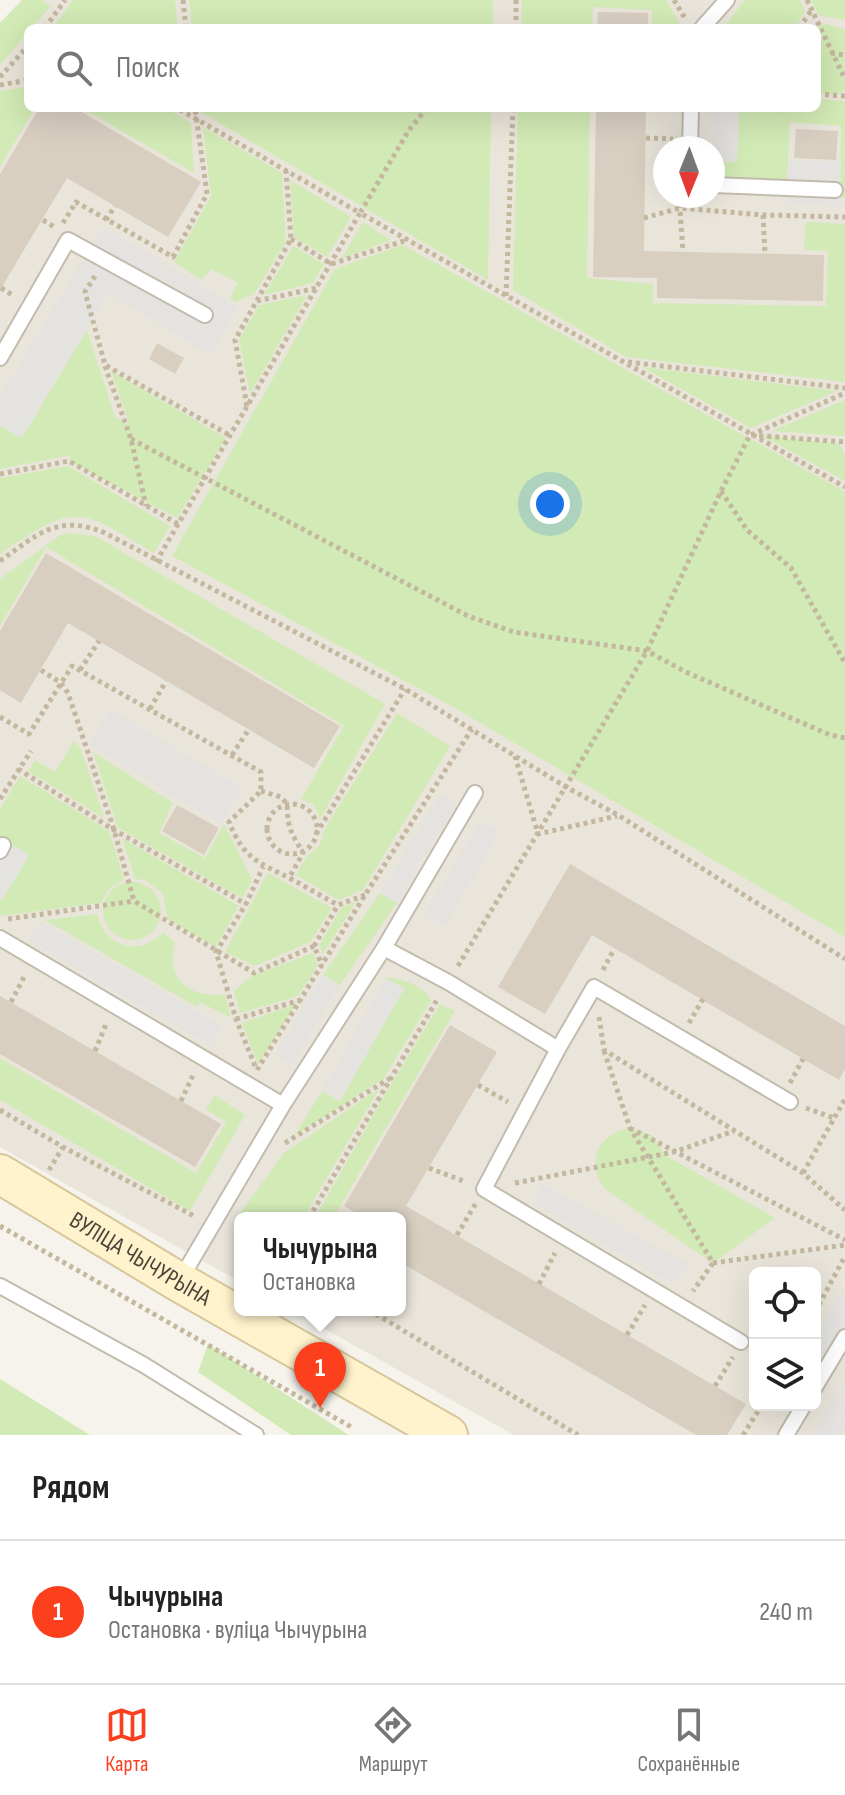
<!DOCTYPE html>
<html lang="ru">
<head>
<meta charset="utf-8">
<style>
  :root { --surface:#fff; --page:#f6f6f6; --text:#222; --muted:#767676; --line:#e0e0e0; --accent:#fc3f1d }
  body { margin:0; font-family:"Sofia Sans Condensed",sans-serif; background:var(--page); color:var(--text) }
  .controls { position:absolute; right:24px; bottom:24px; display:grid; overflow:hidden; border-radius:12px; box-shadow:0 8px 32px #0002 }
  .controls button { width:72px; height:72px; display:grid; place-items:center; padding:0; border:0; border-bottom:2px solid var(--line); background:var(--surface); color:var(--text); font:40px sans-serif }
  .compass { position:absolute; left:653px; top:136px; width:72px; height:72px; border-radius:50%; background:var(--surface); box-shadow:0 8px 32px #0002; rotate:181deg }
  .you { position:absolute; left:550px; top:504px; width:28px; height:28px; margin:-20px; border:6px solid #fff; border-radius:50%; background:#1a73e8; box-shadow:0 0 0 12px #1a73e833 }
  .badge { display:grid; place-items:center; width:52px; height:52px; border-radius:50%; background:var(--accent); color:#fff; font-size:26px; font-weight:700 }
  .pin { position:absolute; translate:-50% -66px; filter:drop-shadow(0 2px 4px #0008) }
  .pin::after { content:''; position:absolute; top:42px; width:28px; height:24px; background:inherit; clip-path:polygon(0 0,100% 0,50% 100%) }
  .popup { position:absolute; left:234px; top:1212px; width:172px; height:104px; box-sizing:border-box; display:grid; place-content:center; border-radius:12px; background:var(--surface); filter:drop-shadow(0 2px 6px #0005); font-size:26px; white-space:nowrap; color:var(--muted) }
  .popup b { font-size:30px; color:var(--text) }
  .popup::after { content:''; position:absolute; left:50%; top:100%; margin-left:-16px; border:16px solid transparent; border-top-color:var(--surface) }
  .list { margin:0; padding:0; list-style:none }
  h2 { display:flex; justify-content:space-between; align-items:center; height:104px; margin:0; padding:0 32px; font-size:34px }
  h2 small { font-size:26px; font-weight:400; color:var(--muted) }
  .list li { display:grid; grid-template-columns:52px 1fr auto; gap:24px; align-items:center; box-sizing:border-box; height:144px; padding:0 32px; border-top:2px solid var(--line) }
  .list b { display:block; font-size:30px; white-space:nowrap }
  .list p { margin:0; font-size:26px; white-space:nowrap; color:var(--muted) }
  .list em { font-size:26px; font-style:normal; color:var(--muted) }
  .icon { flex:none; width:44px; height:44px; fill:none; stroke:currentColor; stroke-width:2; stroke-linecap:round; stroke-linejoin:round }
  .map { position:relative; flex:none; width:845px; height:1435px; overflow:hidden }
  .search { position:absolute; background:var(--surface); box-shadow:0 8px 32px #0002; left:24px; right:24px; top:24px; height:88px; display:flex; align-items:center; gap:20px; box-sizing:border-box; padding:0 28px; border-radius:12px; color:var(--muted); font-size:30px }
  .sheet { height:248px; background:var(--surface) }
  nav { display:flex; justify-content:space-around; align-items:center; box-sizing:border-box; height:112px; border-top:2px solid var(--line); background:var(--surface); font-size:22px; color:var(--muted) }
  nav a { display:grid; justify-items:center; gap:4px }
  nav .on { color:var(--accent) }
  .map>svg:first-child { display:block }
</style>
</head>
<body>
<div class="map">
<svg width="845" height="1435" viewBox="0 0 845 1435">
  <rect width="100%" height="100%" fill="#f6f3ec"/>
  <!-- residential -->
  <path fill="#eae5da" fill-rule="evenodd" d="M 22,0 L 845,0 L 845,1435 L 514,1435 L 291,1310 L 400,1310 L 400,1218 L 240,1218 L 240,1282 L 0,1147 L 0,23 ZM 28,28 L 817,28 L 817,108 L 28,108 ZM 665,148 L 713,148 L 713,196 L 665,196 ZM 755,1273 L 815,1273 L 815,1405 L 755,1405 Z"/>
  <!-- green -->
  <path fill="#d2eab5" d="M 22,0 L 43,0 L 50,7 L 31,28 L 28,28 L 28,32 L 0,65 L 0,23 Z
    M 73,0 L 175,0 L 178,28 L 54,26 Z
    M 189,0 L 493,0 L 493,28 L 192,28 Z
    M 522,0 L 666,0 L 681,26 L 652,28 L 652,10 L 593,7 L 592,28 L 521,28 Z
    M 745,0 L 800,0 L 805,12 L 794,28 L 723,28 Z
    M 811,0 L 845,0 L 845,20 L 818,15 Z
    M 827,24 L 845,29 L 845,91 L 835,95 L 817,93 L 817,28 L 812,28 Z
    M 28,87 L 28,108 L 35,108 L 0,167 L 0,91 Z
    M 817,99 L 845,101 L 845,198 L 840,198 L 841,126 L 790,122 L 787,183 L 726,180 L 713,171 L 713,162 L 737,162 L 739,108 L 817,108 Z
    M 89,108 L 166,108 L 191,123 L 194,173 L 87,111 Z
    M 202,108 L 491,108 L 488,280 L 202,113 Z
    M 518,108 L 590,108 L 587,278 L 653,284 L 653,303 L 826,306 L 828,251 L 804,250 L 806,222 L 845,224 L 845,382 L 626,357 L 513,290 Z
    M 203,127 L 282,173 L 286,242 L 254,294 L 235,302 L 230,298 L 238,283 L 212,269 L 201,280 L 174,262 L 211,196 Z
    M 290,180 L 351,217 L 327,257 L 294,237 Z
    M 363,222 L 391,240 L 341,259 Z
    M 403,245 L 845,492 L 845,937 L 448,704 L 172,556 L 335,269 Z
    M 293,246 L 324,264 L 313,283 L 264,295 Z
    M 307,295 L 250,394 L 239,340 L 259,305 Z
    M 87,330 L 115,417 L 130,426 L 111,371 L 226,438 L 177,518 L 69,461 L 71,455 L 0,469 L 0,426 L 22,438 Z
    M 642,367 L 837,391 L 751,428 Z
    M 845,400 L 845,436 L 772,431 Z
    M 761,435 L 839,444 L 845,454 L 845,481 Z
    M 68,466 L 170,526 L 154,553 C 77,507 76,502 0,554 L 0,478 Z
    M 67,533 L 95,536 L 385,704 L 320,819 L 313,804 L 301,799 L 344,726 L 46,547 L 0,626 L 0,579 L 59,536 Z
    M 397,713 L 450,746 L 363,890 L 338,900 L 296,875 L 307,856 L 320,845 L 324,830 Z
    M 74,741 L 80,747 L 104,818 L 28,771 L 35,760 L 55,772 Z
    M 93,752 L 173,803 L 159,833 L 205,858 L 224,824 L 252,880 L 242,898 L 118,828 Z
    M 20,776 L 109,831 L 124,879 L 108,890 L 101,903 L 0,916 L 0,899 L 2,900 L 29,855 L 0,838 L 0,809 Z
    M 122,838 L 239,906 L 215,947 L 167,918 L 163,894 L 145,880 L 135,879 Z
    M 268,873 L 332,908 L 310,942 L 255,966 L 225,952 Z
    M103 911a29 29 0 1 1 58 0a29 29 0 1 1-58 0Z
    M 380,893 L 397,903 L 340,985 L 323,975 Z
    M 356,902 L 323,954 L 319,945 L 342,907 Z
    M 98,914 C 99,934 120,949 140,946 C 149,944 156,939 163,933 L 175,942 C 166,982 189,997 225,995 L 231,1018 L 200,1002 L 197,1007 L 45,920 Z
    M 313,953 L 318,965 L 298,996 L 240,1013 L 234,991 L 251,976 Z
    M 385,978 C 400,977 426,986 431,1001 L 383,1079 L 294,1136 L 322,1091 L 340,1101 L 404,988 Z
    M 296,1004 L 258,1064 L 242,1023 Z
    M 440,1004 L 455,1011 L 333,1218 L 315,1218 L 384,1096 Z
    M 0,1058 L 196,1173 L 226,1122 L 206,1109 L 215,1095 L 245,1115 L 190,1211 L 0,1100 Z
    M 380,1088 L 303,1218 L 240,1218 L 240,1226 L 233,1223 L 284,1153 Z
    M 630,1128 L 652,1135 L 665,1155 L 775,1218 L 713,1263 L 606,1190 C 585,1164 597,1134 630,1128 Z
    M 208,1344 L 349,1435 L 291,1435 L 198,1372 Z
    M 0,1379 L 90,1435 L 0,1435 Z"/>
  <!-- parking -->
  <path fill="#e5e3e0" d="M 713,108 L 739,108 L 737,162 L 713,162 Z
    M 788,160 L 841,162 L 840,207 L 787,204 Z
    M 103,226 L 239,308 L 210,355 L 109,294 L 21,438 L 0,426 L 0,396 Z
    M 110,709 L 243,788 L 221,824 L 89,745 Z
    M 441,793 L 457,803 L 397,903 L 380,893 Z
    M 481,820 L 500,832 L 444,927 L 424,915 Z
    M 0,838 L 29,855 L 2,900 L 0,899 Z
    M 40,921 L 223,1026 L 211,1046 L 28,941 Z
    M 323,975 L 340,985 L 292,1065 L 275,1055 Z
    M 385,978 L 404,989 L 340,1101 L 322,1091 Z
    M 543,1184 L 689,1264 L 672,1284 L 533,1203 Z
    M 843,1288 L 845,1289 L 845,1324 L 815,1378 L 815,1338 Z
    M 845,1379 L 845,1428 L 841,1435 L 811,1435 Z"/>
  <!-- building -->
  <path fill="#d8cfc1" d="M 598,12 L 648,13 L 648,28 L 597,28 Z
    M 39,108 L 75,108 L 201,182 L 168,237 L 67,178 L 0,290 L 0,174 Z
    M 596,108 L 646,108 L 644,251 L 824,255 L 823,301 L 657,298 L 657,278 L 593,277 Z
    M 796,129 L 838,131 L 836,160 L 794,158 Z
    M 157,343 L 184,358 L 175,374 L 149,359 Z
    M 46,553 L 340,726 L 314,768 L 68,623 L 21,703 L 0,690 L 0,631 Z
    M 177,805 L 219,828 L 204,855 L 162,831 Z
    M 570,864 L 845,1026 L 845,1069 L 839,1080 L 592,935 L 545,1014 L 498,987 Z
    M 0,996 L 221,1124 L 195,1167 L 0,1054 Z
    M 450,1025 L 497,1052 L 406,1206 L 746,1404 L 727,1435 L 696,1435 L 400,1262 L 400,1218 L 365,1218 L 344,1206 Z"/>
  <g fill="none" stroke-linecap="round" stroke-linejoin="round">
    <!-- lane casing -->
    <g stroke="#c2bbae" stroke-width="18">
      <path id="lane" d="M 702,28 L 727,0
        M 690,148 L 691,108
        M 713,185 L 835,190
        M 0,358 L 68,240 L 205,315
        M 0,851 L 3,845
        M 0,938 L 283,1105 L 384,948 L 475,793
        M 384,948 L 448,982 L 558,1049
        M 180,1280 L 283,1105
        M 0,1286 L 144,1365 L 256,1435
        M 741,1342 L 484,1189 L 558,1049 L 594,987 L 790,1102
        M 815,1387 L 845,1337
        M 786,1435 L 804,1405"/>
    </g>
    <!-- secondary casing -->
    <g stroke="#d6c79b" stroke-width="42">
      <g id="secondary">
        <path id="s1" d="M 0,1174 L 179,1282 L 448,1435"/>
      </g>
    </g>
    <!-- path -->
    <path stroke="#c4b79f" stroke-width="5" stroke-dasharray="4 4" stroke-linecap="butt" d="M 183,0 L 186,28
      M 674,0 L 686,20
      M 807,0 L 845,79
      M 45,28 L 65,0
      M 516,28 L 516,0
      M 799,28 L 811,11
      M 831,53 L 845,55
      M 0,77 L 28,46
      M 0,85 L 28,80
      M 817,94 L 845,96
      M 427,108 L 409,130 L 360,213 L 845,487
      M 646,138 L 673,139
      M 679,196 L 683,252
      M 763,215 L 765,253
      M 644,218 L 680,208 L 763,215 L 845,217
      M 43,220 L 56,228
      M 106,220 L 115,206
      M 63,223 L 76,202 L 173,257 L 207,194 L 195,108
      M 291,239 L 331,264 L 404,241
      M 95,276 L 85,292 L 105,365 L 231,436
      M 1,288 L 14,296
      M 506,296 L 513,108
      M 257,301 L 317,288
      M 628,362 L 845,388
      M 105,366 L 131,439 L 146,506
      M 247,406 L 235,340 L 291,239 L 286,171
      M 751,435 L 845,393
      M 131,439 L 468,616 L 514,632 L 647,651 L 686,672 L 830,735 L 845,738
      M 0,474 L 69,461 L 178,524
      M 721,491 L 747,530 L 791,568 L 845,663
      M 0,561 C 37,535 56,514 103,532 L 405,689 L 566,787 L 618,815 L 845,959
      M 156,562 L 360,213 L 177,108
      M 41,670 L 61,683 L 68,693 L 114,830 L 134,901 L 254,973 L 314,946 L 322,965
      M 80,670 L 99,641
      M 150,709 L 166,681
      M 0,717 L 29,734 L 72,666 L 261,772 L 261,791 L 229,822 C 245,861 259,862 293,880 C 308,888 323,897 338,905 L 365,895
      M 232,755 L 249,729
      M 515,756 L 538,834 L 617,816
      M 18,769 L 114,830 L 246,904
      M 261,791 L 281,797 L 287,804 L 288,821 L 292,834 L 303,853 L 289,878
      M 0,799 L 31,751
      M267 829a25 25 0 1 1 50 0a25 25 0 1 1-50 0Z
      M 316,834 L 405,689
      M 8,919 L 134,901
      M 314,946 L 338,905
      M 458,966 L 647,651 L 721,491 L 750,435 L 845,442
      M 603,970 L 614,949
      M 11,1002 L 25,975
      M 599,1017 L 604,1050 L 803,1173 L 845,1210
      M 236,1019 L 301,1000
      M 689,1023 L 703,999
      M 95,1051 L 107,1022
      M 604,1051 L 630,1128 L 713,1263 L 693,1291
      M 255,1066 L 236,1019 L 216,952 L 246,904 L 263,867
      M 257,1070 L 365,895 L 472,729
      M 790,1083 L 803,1059
      M 478,1085 L 508,1102
      M 181,1101 L 194,1073
      M 806,1108 L 834,1118
      M 0,1110 L 63,1147 L 196,1217
      M 630,1128 L 845,1240
      M 285,1143 L 389,1079
      M 429,1168 L 466,1182
      M 49,1170 L 63,1147
      M 803,1173 L 845,1099
      M 515,1183 L 674,1152 L 734,1131
      M 309,1218 L 438,998
      M 0,1226 L 353,1428
      M 457,1235 L 476,1203
      M 713,1263 L 845,1245
      M 539,1284 L 555,1253
      M 369,1310 L 578,1435
      M 815,1312 L 845,1256
      M 627,1335 L 645,1305
      M 715,1386 L 733,1357
      M 743,1435 L 762,1405"/>
    <!-- lane -->
    <use href="#lane" stroke="#fff" stroke-width="14"/>
    <!-- secondary -->
    <use href="#secondary" stroke="#fff3cd" stroke-width="38"/>
  </g>
  <g text-anchor="middle" dominant-baseline="central" stroke-width="6" stroke-linejoin="round" paint-order="stroke">
    <!-- street labels -->
    <g font-size="24" fill="#4b4439" stroke="#fff">
      <text stroke="none"><textPath href="#s1" startOffset="164">ВУЛІЦА ЧЫЧУРЫНА</textPath></text>
    </g>
  </g>
</svg>
<div class="controls">
<button><svg class="icon" aria-label="locate" viewBox="0 0 24 24"><circle cx="12" cy="12" r="6"/><path d="M12 2v4M12 18v4M2 12h4M18 12h4"/></svg></button>
<button><svg class="icon" aria-label="layers" viewBox="0 0 24 24"><path d="M12 4l9 5-9 5-9-5zM3 14l9 5 9-5"/></svg></button>
</div>
<svg class="compass" viewBox="-18 -18 36 36"><path d="M0-13l5 13h-10z" fill="#e53935"/><path d="M0 13l5-13h-10z" fill="#767676"/></svg>
<div class="you"></div>
<div class="pin badge" style="left:320px;top:1408px">1</div>
<div class="popup"><b>Чычурына</b>Остановка</div>
<div class="search"><svg class="icon" aria-label="search" viewBox="0 0 24 24"><circle cx="10" cy="10" r="6"/><path d="M15 15l6 6"/></svg>Поиск</div>
</div>
<section class="sheet">
<h2>Рядом<small></small></h2>
<ul class="list">
<li><span class="badge">1</span><div><b>Чычурына</b><p>Остановка · вуліца Чычурына</p></div><em>240 m</em></li>
</ul>
</section>
<nav>
<a class="on"><svg class="icon" aria-label="map" viewBox="0 0 24 24"><path d="M3 6l6-2 6 2 6-2v14l-6 2-6-2-6 2zM9 4v14M15 6v14"/></svg>Карта</a>
<a><svg class="icon" aria-label="directions" viewBox="0 0 24 24"><path d="M12 3l9 9-9 9-9-9zM9 14v-3h6M13 9l2 2-2 2"/></svg>Маршрут</a>
<a><svg class="icon" aria-label="saved" viewBox="0 0 24 24"><path d="M7 4h10v16l-5-4-5 4z"/></svg>Сохранённые</a>
</nav>
</body>
</html>
